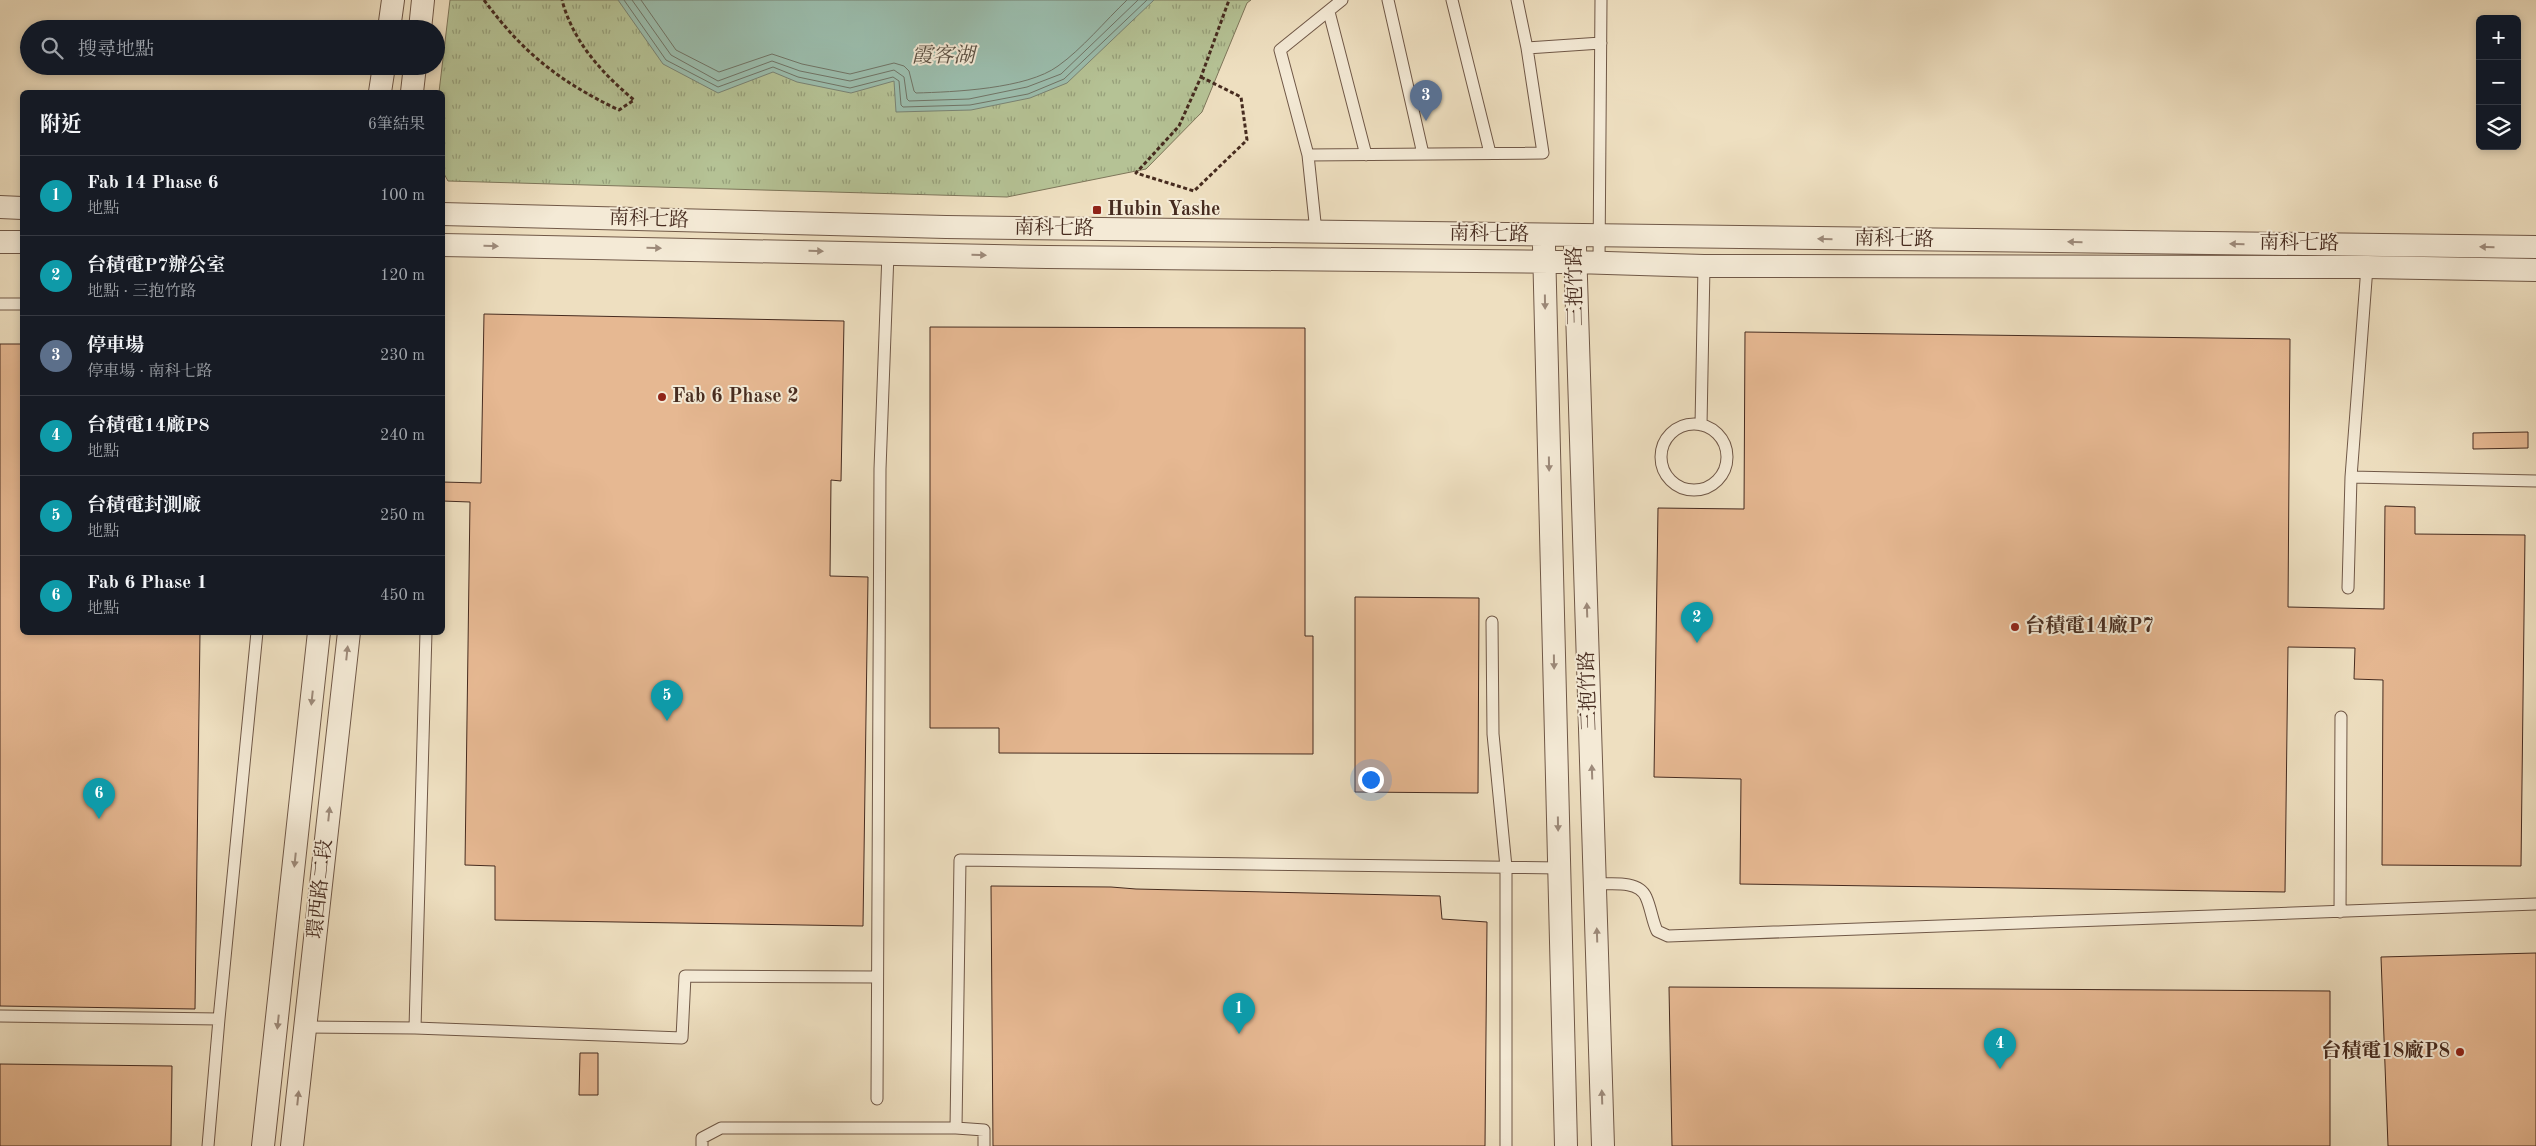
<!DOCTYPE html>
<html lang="zh-TW">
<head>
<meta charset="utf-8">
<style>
  :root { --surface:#171b24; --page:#20242c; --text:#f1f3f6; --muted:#9ea1a6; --line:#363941; --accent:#d93025 }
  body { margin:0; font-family:"Old Standard TT","Noto Serif TC",serif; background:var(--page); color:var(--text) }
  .controls { position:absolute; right:15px; top:15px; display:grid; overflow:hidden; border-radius:8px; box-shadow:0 2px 8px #0003 }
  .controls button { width:45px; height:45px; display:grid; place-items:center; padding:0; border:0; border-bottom:1px solid var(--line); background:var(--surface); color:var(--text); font:25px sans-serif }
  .you { position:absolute; left:1370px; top:779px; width:18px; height:18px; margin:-12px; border:4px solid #fff; border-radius:50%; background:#1a73e8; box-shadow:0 0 0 8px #1a73e833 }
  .badge { display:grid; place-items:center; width:32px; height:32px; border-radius:50%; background:var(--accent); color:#fff; font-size:16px; font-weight:700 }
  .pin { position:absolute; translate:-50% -41px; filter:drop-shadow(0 1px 2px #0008) }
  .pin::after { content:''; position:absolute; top:26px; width:18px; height:15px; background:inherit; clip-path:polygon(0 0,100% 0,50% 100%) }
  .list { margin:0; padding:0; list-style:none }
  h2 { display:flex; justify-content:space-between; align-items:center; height:65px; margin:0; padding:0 20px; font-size:21px }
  h2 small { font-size:16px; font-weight:400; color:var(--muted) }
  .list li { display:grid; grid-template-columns:32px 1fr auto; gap:15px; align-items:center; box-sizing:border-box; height:80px; padding:0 20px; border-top:1px solid var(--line) }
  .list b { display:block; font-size:19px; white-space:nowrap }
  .list p { margin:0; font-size:16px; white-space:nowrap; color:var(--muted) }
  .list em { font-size:16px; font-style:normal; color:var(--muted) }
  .icon { flex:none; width:28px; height:28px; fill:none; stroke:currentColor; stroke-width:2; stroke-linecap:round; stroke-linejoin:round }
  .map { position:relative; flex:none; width:2536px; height:1146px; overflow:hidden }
  .search { position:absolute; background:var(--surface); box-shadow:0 2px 8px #0003; left:20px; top:20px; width:425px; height:55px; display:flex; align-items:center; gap:12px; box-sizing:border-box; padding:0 18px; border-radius:28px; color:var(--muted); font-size:19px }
  .panel { position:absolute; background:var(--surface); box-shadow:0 2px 8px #0003; left:20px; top:90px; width:425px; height:545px; border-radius:8px }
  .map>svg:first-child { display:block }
</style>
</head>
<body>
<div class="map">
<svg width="2536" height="1146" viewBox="0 0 2536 1146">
  <defs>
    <pattern id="grass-tufts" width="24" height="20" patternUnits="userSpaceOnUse" patternTransform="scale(1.25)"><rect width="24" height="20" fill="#b5c295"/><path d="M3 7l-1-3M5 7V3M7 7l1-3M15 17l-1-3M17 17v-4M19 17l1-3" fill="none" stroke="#959e79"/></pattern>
  </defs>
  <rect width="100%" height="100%" fill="#eedfc0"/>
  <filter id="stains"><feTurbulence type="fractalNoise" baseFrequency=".004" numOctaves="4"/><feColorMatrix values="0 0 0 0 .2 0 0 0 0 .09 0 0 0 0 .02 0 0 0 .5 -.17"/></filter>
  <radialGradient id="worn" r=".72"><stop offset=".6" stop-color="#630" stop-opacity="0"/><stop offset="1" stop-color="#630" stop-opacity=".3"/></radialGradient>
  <!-- grass -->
  <path fill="url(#grass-tufts)" stroke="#7e765a" d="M 450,0 L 1251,0 L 1247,3 L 1202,112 L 1146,169 L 1007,197 L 448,181 L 443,172 L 442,92 L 439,92 Z"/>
  <!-- water -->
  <path fill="#9bbdad" stroke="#798374" d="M 618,0 L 1154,0 L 1067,83 L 1030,98 L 971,110 L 896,112 L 894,81 L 851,93 L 797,82 L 773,72 L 718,93 L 663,64 Z"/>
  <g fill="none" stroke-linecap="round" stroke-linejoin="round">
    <!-- shore -->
    <path stroke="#707466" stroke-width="1" d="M 624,0 L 666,60 L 718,87 L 773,67 L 798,77 L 850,88 L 893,77 L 899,81 L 901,105 L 903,107 L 970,105 L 1028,94 L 1064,79 L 1147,0
      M 632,0 L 671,55 L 718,81 L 772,61 L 800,71 L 850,81 L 894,70 L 904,77 L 907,99 L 909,101 L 969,99 L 1027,87 L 1061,74 L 1138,0
      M 641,0 L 676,50 L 719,72 L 772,54 L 802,64 L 850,74 L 894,63 L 904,66 L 909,71 L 914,91 L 916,93 C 953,92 1027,89 1058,66 C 1082,49 1105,21 1127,0"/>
  </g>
  <!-- building -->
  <path fill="#e6b892" stroke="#462b1f" d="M 484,314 L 844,321 L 841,481 L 831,480 L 830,576 L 868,577 L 863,926 L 495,920 L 495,866 L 465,865 L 470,502 L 442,501 L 442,482 L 481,483 Z
    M 930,327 L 1305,328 L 1305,636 L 1313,636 L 1313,754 L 999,753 L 999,728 L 930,728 Z
    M 1745,332 L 2290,339 L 2288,607 L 2384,609 L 2385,506 L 2415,507 L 2415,534 L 2525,535 L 2521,866 L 2382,865 L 2383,680 L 2354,679 L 2355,648 L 2288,647 L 2285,892 L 1740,884 L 1741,779 L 1654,777 L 1658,508 L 1744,509 Z
    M 0,344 L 22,344 L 22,632 L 200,632 L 195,1009 L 0,1006 Z
    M 2528,432 L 2528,448 L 2473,449 L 2473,433 Z
    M 1355,597 L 1479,598 L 1478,793 L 1355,792 Z
    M 991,886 L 1111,887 L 1136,889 L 1440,896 L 1442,919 L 1487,922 L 1485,1146 L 993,1146 Z
    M 2536,953 L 2536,1146 L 2388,1146 L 2381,957 Z
    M 1669,987 L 2330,991 L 2330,1146 L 1672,1146 Z
    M 580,1053 L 598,1053 L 598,1095 L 579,1095 Z
    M 0,1064 L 172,1066 L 171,1146 L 0,1146 Z"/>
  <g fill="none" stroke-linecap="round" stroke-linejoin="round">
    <!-- lane casing -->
    <g stroke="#705847" stroke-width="13">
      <path id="lane" d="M 1388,0 L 1423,154
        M 1452,0 L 1490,153
        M 1329,12 L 1366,155
        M 1527,48 L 1601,43
        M 1308,155 L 1543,153 L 1527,48 L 1517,0
        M 1316,232 L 1308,155 L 1280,50 L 1342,0
        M 1599,263 L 1601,0
        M 0,304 L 22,304
        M1661 457a33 33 0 1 1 66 0a33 33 0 1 1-66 0Z
        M 1701,425 L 1704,266
        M 2351,477 L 2536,481
        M 2348,588 L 2351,477 L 2367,267
        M 1492,622 L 1493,734 L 1506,867 L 1506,1146
        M 1596,884 C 1611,884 1639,880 1646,897 C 1651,908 1652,920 1657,931 L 1668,936 L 2536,904
        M 2340,912 L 2341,717
        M 0,1016 L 219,1019 L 257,632
        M 305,1027 L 415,1028 L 682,1038 L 685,976 L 877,977
        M 415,1028 L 426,632
        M 877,1099 L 880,469 L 888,253
        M 208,1146 L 219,1019
        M 702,1146 L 702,1138 L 721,1128 L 956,1128
        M 984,1146 L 984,1130 L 956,1128 L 960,860 L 1560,868"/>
    </g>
    <!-- street casing -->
    <g stroke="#705847" stroke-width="24">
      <path id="street" d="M 389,29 L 393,0
        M 420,29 L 423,0
        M 380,92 L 384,66
        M 412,92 L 415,66
        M 0,207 L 22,208
        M 442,214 L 946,227 L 2536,247
        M 0,242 L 22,242
        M 442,245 L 1047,257 L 1575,262 L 1704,266 L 2367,267 L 2536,270
        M 1544,246 L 1566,1146
        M 1575,247 L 1603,1146
        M 263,1146 L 319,632
        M 292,1146 L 349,632"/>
    </g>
    <!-- path -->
    <path stroke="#462b1f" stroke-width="3" stroke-dasharray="4 2.5" stroke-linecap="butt" d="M 484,0 C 523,53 560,82 619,110 L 634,100 C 602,73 573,42 562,0
      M 1201,77 L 1241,97 L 1247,140 L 1194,191 L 1136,173 L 1179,126 L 1201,77 L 1229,0"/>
    <!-- lane -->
    <use href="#lane" stroke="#f4ead6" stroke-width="11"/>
    <!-- street -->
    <use href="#street" stroke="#f4ead6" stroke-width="22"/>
  </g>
  <!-- one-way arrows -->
  <defs><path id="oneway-solid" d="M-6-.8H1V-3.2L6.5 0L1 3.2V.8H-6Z" transform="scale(1.25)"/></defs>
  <g fill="#9d8a7a">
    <use href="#oneway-solid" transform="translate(1825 239) rotate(-179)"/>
    <use href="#oneway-solid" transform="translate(2075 242) rotate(-179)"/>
    <use href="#oneway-solid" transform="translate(2237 244) rotate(-179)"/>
    <use href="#oneway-solid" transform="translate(491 246) rotate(1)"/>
    <use href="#oneway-solid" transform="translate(2487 247) rotate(-179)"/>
    <use href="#oneway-solid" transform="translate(654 248) rotate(1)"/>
    <use href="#oneway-solid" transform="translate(816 251) rotate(1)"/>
    <use href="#oneway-solid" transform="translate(979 255) rotate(1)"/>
    <use href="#oneway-solid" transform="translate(1545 302) rotate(89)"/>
    <use href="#oneway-solid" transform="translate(1549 464) rotate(89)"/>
    <use href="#oneway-solid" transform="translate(1587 610) rotate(-92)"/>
    <use href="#oneway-solid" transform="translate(347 653) rotate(-84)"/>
    <use href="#oneway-solid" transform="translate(1554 662) rotate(89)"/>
    <use href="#oneway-solid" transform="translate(312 698) rotate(96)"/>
    <use href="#oneway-solid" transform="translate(1592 772) rotate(-92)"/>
    <use href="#oneway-solid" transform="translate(329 814) rotate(-84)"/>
    <use href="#oneway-solid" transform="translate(1558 824) rotate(89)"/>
    <use href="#oneway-solid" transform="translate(295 860) rotate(96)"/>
    <use href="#oneway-solid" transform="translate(1597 935) rotate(-92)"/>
    <use href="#oneway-solid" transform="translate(278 1022) rotate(96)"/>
    <use href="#oneway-solid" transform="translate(1602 1097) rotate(-92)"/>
    <use href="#oneway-solid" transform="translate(298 1098) rotate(-84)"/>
  </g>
  <!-- markers -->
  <g fill="#8f2418" stroke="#f4ead6" stroke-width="2">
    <rect x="1092" y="205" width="10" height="10" rx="2.5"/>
    <circle cx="662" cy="397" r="5"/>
    <circle cx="2015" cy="627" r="5"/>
    <circle cx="2460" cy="1052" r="5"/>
  </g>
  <g text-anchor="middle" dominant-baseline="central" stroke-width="4" stroke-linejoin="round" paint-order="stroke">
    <!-- poi labels -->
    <g font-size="20" font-weight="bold" fill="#462b1f" stroke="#f4ead6" text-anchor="start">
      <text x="1107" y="210">Hubin Yashe</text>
      <text x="672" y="397">Fab 6 Phase 2</text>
      <text x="2025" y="627">台積電14廠P7</text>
      <text x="2450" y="1052" text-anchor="end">台積電18廠P8</text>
    </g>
    <!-- street labels -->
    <g font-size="20" fill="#462b1f" stroke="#f4ead6">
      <text transform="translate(649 220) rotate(2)">南科七路</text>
      <text transform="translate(1054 229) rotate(1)">南科七路</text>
      <text transform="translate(1489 235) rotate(1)">南科七路</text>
      <text transform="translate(1894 240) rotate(1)">南科七路</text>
      <text transform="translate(2299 244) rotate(1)">南科七路</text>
      <text transform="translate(1576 286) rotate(-91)">三抱竹路</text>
      <text transform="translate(1589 691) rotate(-92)">三抱竹路</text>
      <text transform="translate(321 889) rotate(-84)">環西路二段</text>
    </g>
    <!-- water labels -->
    <g font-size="21" font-style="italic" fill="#5b5042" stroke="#f4ead6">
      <text x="943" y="56">霞客湖</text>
    </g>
  </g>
  <rect width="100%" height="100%" filter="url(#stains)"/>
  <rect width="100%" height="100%" fill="url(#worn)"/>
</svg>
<div class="controls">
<button>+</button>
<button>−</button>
<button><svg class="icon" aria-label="layers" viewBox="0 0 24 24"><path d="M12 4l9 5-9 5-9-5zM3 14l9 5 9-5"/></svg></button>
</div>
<div class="you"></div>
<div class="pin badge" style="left:1239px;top:1034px;background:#0f9aa8">1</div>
<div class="pin badge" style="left:1697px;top:643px;background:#0f9aa8">2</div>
<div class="pin badge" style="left:1426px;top:121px;background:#5c6f8a">3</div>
<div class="pin badge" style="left:2000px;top:1069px;background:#0f9aa8">4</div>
<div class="pin badge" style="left:667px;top:721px;background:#0f9aa8">5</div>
<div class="pin badge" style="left:99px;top:819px;background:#0f9aa8">6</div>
<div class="search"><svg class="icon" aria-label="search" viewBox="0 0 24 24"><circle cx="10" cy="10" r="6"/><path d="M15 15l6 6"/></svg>搜尋地點</div>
<section class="panel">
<h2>附近<small>6筆結果</small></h2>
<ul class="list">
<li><span class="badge" style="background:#0f9aa8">1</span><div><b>Fab 14 Phase 6</b><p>地點</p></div><em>100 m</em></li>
<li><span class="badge" style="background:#0f9aa8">2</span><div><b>台積電P7辦公室</b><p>地點 · 三抱竹路</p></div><em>120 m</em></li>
<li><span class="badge" style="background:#5c6f8a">3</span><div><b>停車場</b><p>停車場 · 南科七路</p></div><em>230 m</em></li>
<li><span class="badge" style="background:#0f9aa8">4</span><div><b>台積電14廠P8</b><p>地點</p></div><em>240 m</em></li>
<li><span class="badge" style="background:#0f9aa8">5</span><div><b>台積電封測廠</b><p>地點</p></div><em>250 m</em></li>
<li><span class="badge" style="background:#0f9aa8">6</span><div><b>Fab 6 Phase 1</b><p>地點</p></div><em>450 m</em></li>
</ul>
</section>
</div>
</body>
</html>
